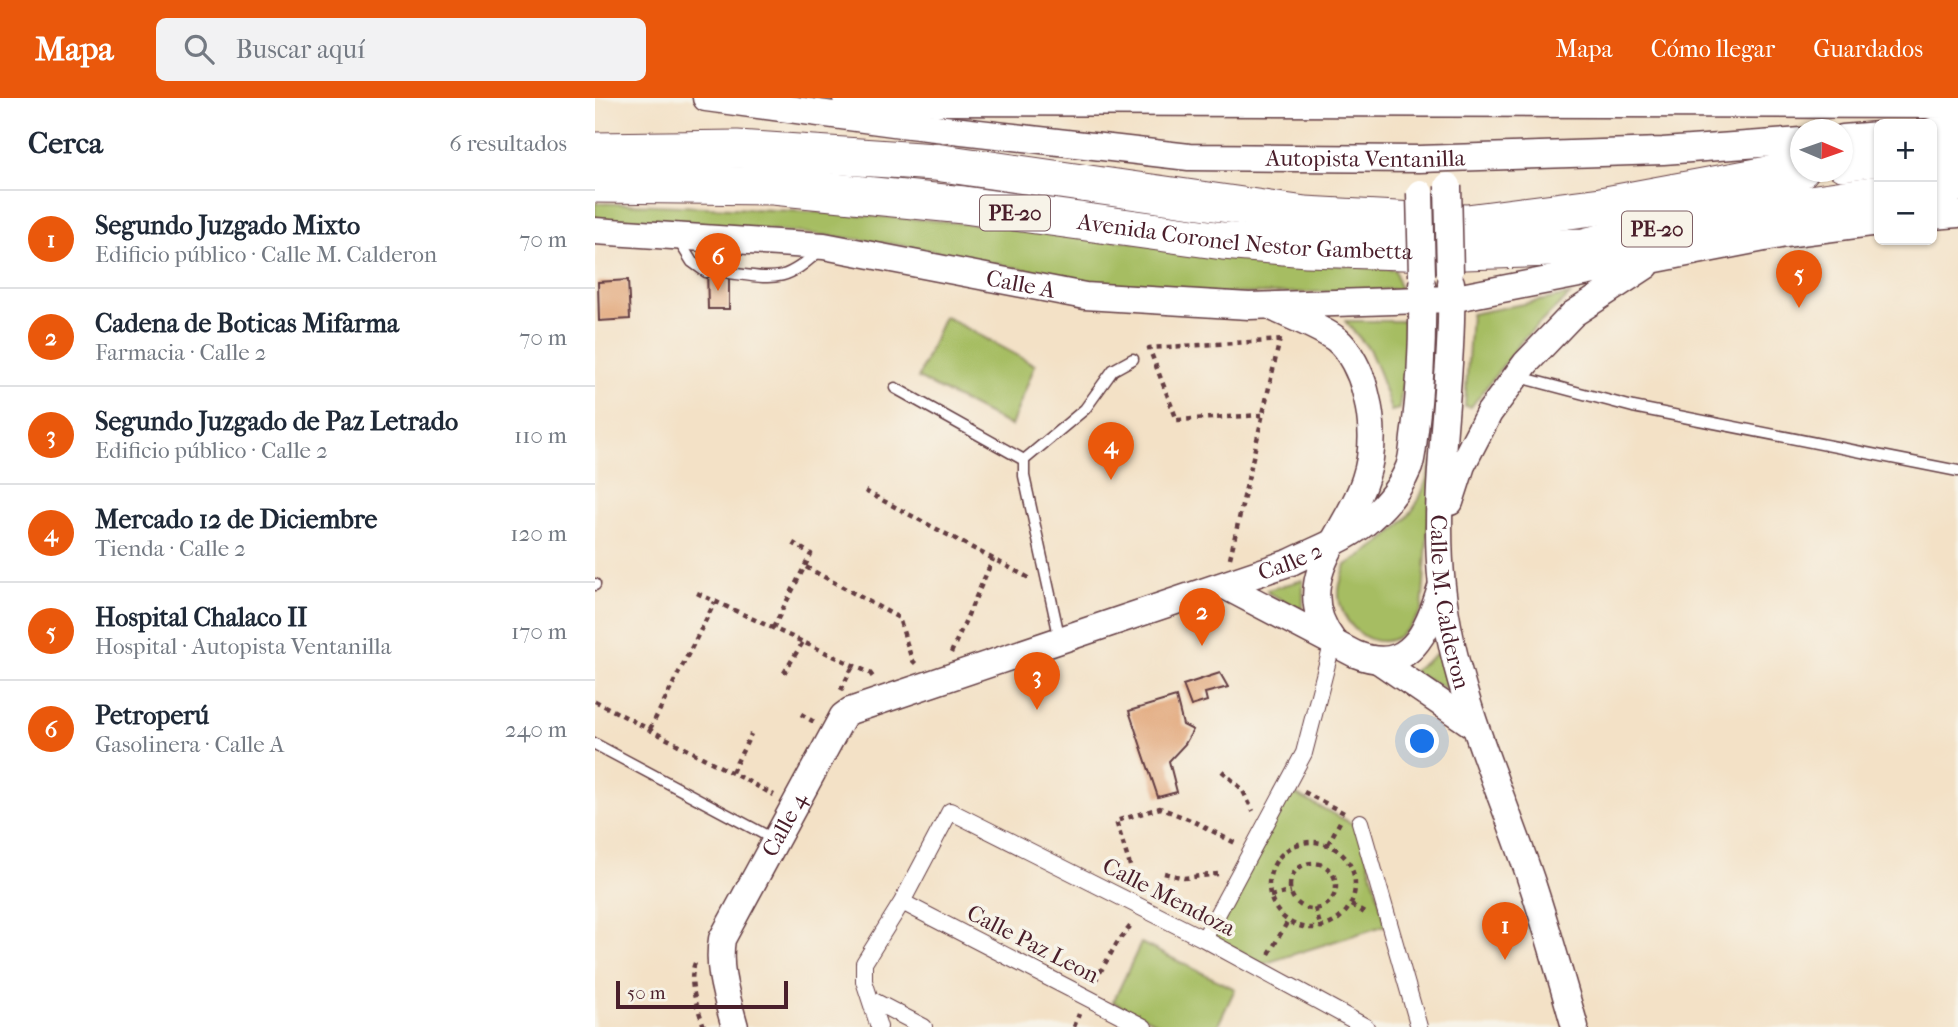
<!DOCTYPE html>
<html lang="es">
<head>
<meta charset="utf-8">
<style>
  :root { --surface:#fff; --page:#f2f2f3; --text:#1f2937; --muted:#747a83; --line:#e0e1e3; --accent:#ea580c }
  body { margin:0; font-family:"IM FELL French Canon",serif; background:var(--page); color:var(--text) }
  .controls { position:absolute; right:21px; top:21px; display:grid; overflow:hidden; border-radius:10px; box-shadow:0 2px 5px #0004 }
  .controls button { width:63px; height:63px; display:grid; place-items:center; padding:0; border:0; border-bottom:2px solid var(--line); background:var(--surface); color:var(--text); font:35px sans-serif }
  .compass { position:absolute; left:1195px; top:21px; width:63px; height:63px; border-radius:50%; background:var(--surface); box-shadow:0 2px 5px #0004; rotate:92deg }
  .scale { position:absolute; left:21px; bottom:18px; width:172px; box-sizing:border-box; padding-left:7px; border:4px solid #4a1f2b; border-top:0; font-size:19px; line-height:24px; white-space:nowrap; color:#4a1f2b; -webkit-text-stroke:5px #f7f3e8; paint-order:stroke }
  .you { position:absolute; left:828px; top:644px; width:24px; height:24px; margin:-18px; border:5px solid #fff; border-radius:50%; background:#1a73e8; box-shadow:0 0 0 10px #1a73e833 }
  .badge { display:grid; place-items:center; width:46px; height:46px; border-radius:50%; background:var(--accent); color:#fff; font-size:23px; font-weight:700 }
  .pin { position:absolute; translate:-50% -58px; filter:drop-shadow(0 2px 4px #0008) }
  .pin::after { content:''; position:absolute; top:37px; width:24px; height:21px; background:inherit; clip-path:polygon(0 0,100% 0,50% 100%) }
  .list { margin:0; padding:0; list-style:none }
  h2 { display:flex; justify-content:space-between; align-items:center; height:91px; margin:0; padding:0 28px; font-size:30px }
  h2 small { font-size:23px; font-weight:400; color:var(--muted) }
  .list li { display:grid; grid-template-columns:46px 1fr auto; gap:21px; align-items:center; box-sizing:border-box; height:98px; padding:0 28px; border-top:2px solid var(--line) }
  .list b { display:block; font-size:26px; white-space:nowrap }
  .list p { margin:0; font-size:23px; white-space:nowrap; color:var(--muted) }
  .list em { font-size:23px; font-style:normal; color:var(--muted) }
  .icon { flex:none; width:38px; height:38px; fill:none; stroke:currentColor; stroke-width:2; stroke-linecap:round; stroke-linejoin:round }
  .map { position:relative; flex:none; width:1363px; height:929px; overflow:hidden }
  header { display:flex; align-items:center; gap:42px; box-sizing:border-box; height:98px; padding:0 35px; background:var(--accent); color:#fff }
  header strong { font-size:33px }
  nav { display:flex; gap:38px; margin-inline-start:auto; font-size:24px }
  .search { width:490px; height:63px; background:var(--page); display:flex; align-items:center; gap:18px; box-sizing:border-box; padding:0 24px; border-radius:10px; color:var(--muted); font-size:26px }
  main { display:flex }
  aside { flex:1; background:var(--surface) }
  .map>svg:first-child { display:block }
</style>
</head>
<body>
<header>
<strong>Mapa</strong>
<div class="search"><svg class="icon" aria-label="search" viewBox="0 0 24 24"><circle cx="10" cy="10" r="6"/><path d="M15 15l6 6"/></svg>Buscar aquí</div>
<nav><a>Mapa</a><a>Cómo llegar</a><a>Guardados</a></nav>
</header>
<main>
<aside>
<h2>Cerca<small>6 resultados</small></h2>
<ul class="list">
<li><span class="badge">1</span><div><b>Segundo Juzgado Mixto</b><p>Edificio público · Calle M. Calderon</p></div><em>70 m</em></li>
<li><span class="badge">2</span><div><b>Cadena de Boticas Mifarma</b><p>Farmacia · Calle 2</p></div><em>70 m</em></li>
<li><span class="badge">3</span><div><b>Segundo Juzgado de Paz Letrado</b><p>Edificio público · Calle 2</p></div><em>110 m</em></li>
<li><span class="badge">4</span><div><b>Mercado 12 de Diciembre</b><p>Tienda · Calle 2</p></div><em>120 m</em></li>
<li><span class="badge">5</span><div><b>Hospital Chalaco II</b><p>Hospital · Autopista Ventanilla</p></div><em>170 m</em></li>
<li><span class="badge">6</span><div><b>Petroperú</b><p>Gasolinera · Calle A</p></div><em>240 m</em></li>
</ul>
</aside>
<div class="map">
<svg width="1363" height="929" viewBox="0 0 1363 929">
  <rect width="100%" height="100%" fill="#f7f3e8"/>
  <filter id="ink" filterUnits="userSpaceOnUse"><feTurbulence type="fractalNoise" baseFrequency=".0143" numOctaves="2"/><feDisplacementMap in="SourceGraphic" scale="14" xChannelSelector="R" yChannelSelector="G"/><feConvolveMatrix kernelMatrix="1 2 1 2 8 2 1 2 1" color-interpolation-filters="sRGB"/></filter>
  <filter id="wash" filterUnits="userSpaceOnUse"><feTurbulence type="fractalNoise" baseFrequency=".00686" numOctaves="4" result="noise"/><feDisplacementMap in="SourceGraphic" scale="28" xChannelSelector="R" yChannelSelector="G"/><feGaussianBlur stdDeviation="1.57" result="paint"/><feColorMatrix in="noise" values="0 0 0 0 0 0 0 0 0 0 0 0 0 0 0 0 0 1.4 0 .05"/><feComposite in="paint" operator="in"/></filter>
  <g filter="url(#wash)">
    <rect width="100%" height="100%" fill="#f3e1c6"/>
    <!-- green -->
    <path fill="#a6bd62" stroke="#786e46" stroke-width="2" d="M 0,105 C 126,109 251,114 377,126 C 518,140 659,160 800,172 L 805,191 C 724,194 642,199 561,192 C 479,185 398,163 316,149 C 212,132 106,126 0,122 Z
      M 975,197 L 929,240 L 876,309 L 870,308 L 876,216 Z
      M 349,218 L 440,267 L 416,328 L 323,280 Z
      M 750,223 L 812,223 L 810,269 L 804,311 L 796,313 L 785,277 L 774,251 Z
      M 838,362 L 827,512 C 819,524 810,537 796,542 C 769,550 742,519 744,493 C 744,485 749,475 751,467 C 779,450 811,430 825,399 C 830,387 834,374 838,362 Z
      M 708,482 L 708,512 L 673,495 L 672,492 Z
      M 845,553 L 856,593 L 817,574 Z
      M 694,693 L 764,729 L 791,827 L 668,866 L 615,838 Z
      M 546,845 L 640,891 L 622,929 L 570,929 L 518,904 Z"/>
    <g id="blocks">
      <!-- building -->
      <path fill="#de9966" d="M 134,168 L 134,211 L 113,211 L 112,169 Z
        M 33,182 L 35,221 L 4,223 L 3,184 Z
        M 625,575 L 633,589 L 610,595 L 612,603 L 596,608 L 588,587 Z
        M 581,599 L 588,627 L 598,632 L 590,646 L 574,663 L 582,694 L 563,699 L 534,613 Z"/>
    </g>
  </g>
  <g filter="url(#ink)">
    <use href="#blocks" fill-opacity="0" stroke="#633c42" stroke-width="2"/>
    <g fill="none" stroke-linecap="round" stroke-linejoin="round">
      <!-- service casing -->
      <g stroke="#633c42" stroke-width="13">
        <path id="service" d="M 82,140 L 97,164 L 111,174
          M 134,175 C 181,181 190,185 226,151
          M 921,278 L 1038,309 L 1363,373
          M 300,290 L 429,362
          M 0,487 L 0,486
          M 465,542 L 429,378 L 429,362 L 490,311 L 518,272 L 538,261
          M 0,646 L 180,742"/>
      </g>
      <!-- pedestrian casing -->
      <g stroke="#633c42" stroke-width="18">
        <path id="pedestrian" d="M 765,724 L 824,929
          M 307,804 L 549,929
          M 609,841 L 709,655 L 738,543
          M 275,901 L 329,929
          M 284,929 L 269,883 L 269,865 L 307,804 L 355,713 L 609,841 L 771,929"/>
      </g>
      <!-- tertiary casing -->
      <g stroke="#633c42" stroke-width="29">
        <g id="tertiary">
          <path id="s1" d="M 111,0 L 306,26 L 594,59 L 824,61 L 1068,53 L 1206,43"/>
          <path d="M 251,0 L 339,4 L 1363,7"/>
          <path d="M 1337,33 L 1351,32 L 1363,25"/>
          <path d="M 1248,40 L 1284,37"/>
          <path d="M 1337,118 L 1363,116"/>
          <path id="s2" d="M 0,133 L 229,148 L 490,198 L 654,208 L 856,201 L 1190,136 L 1284,124"/>
          <path id="s3" d="M 856,185 C 859,285 836,388 847,488 C 858,591 903,684 936,782 C 952,830 966,880 980,929"/>
          <path d="M 679,210 C 699,220 723,228 741,241 C 755,252 766,276 770,292 C 778,322 780,351 770,381 C 753,436 692,482 738,543"/>
          <path d="M 855,404 L 867,367 L 894,315 L 931,265 L 978,216 L 1051,168"/>
          <path d="M 630,488 L 760,556 C 815,578 832,534 846,490"/>
          <path d="M 783,562 L 878,627"/>
          <path id="s4" d="M 140,929 C 132,899 122,872 127,841 L 248,618 L 255,613 L 696,464 C 722,451 755,440 776,420 C 792,406 806,389 814,369 C 818,358 818,344 820,332 C 826,284 828,235 827,187"/>
        </g>
      </g>
      <!-- trunk casing -->
      <g stroke="#633c42" stroke-width="39">
        <g id="trunk">
          <path d="M 0,53 L 142,51 L 340,64 L 710,117 L 838,124 L 872,125 L 1006,108 L 1206,71"/>
          <path d="M 1337,54 L 1363,51"/>
          <path d="M 1248,64 L 1284,59"/>
          <path id="s5" d="M 0,86 L 178,88 L 369,107 L 628,143 L 712,150 L 839,154 L 989,149 L 1091,124 L 1284,96"/>
          <path d="M 1337,89 L 1363,85"/>
        </g>
      </g>
      <!-- path -->
      <path stroke="#633c42" stroke-width="4.5" stroke-dasharray="5 5" stroke-linecap="butt" d="M 667,317 L 582,322 L 554,250 L 690,242
        M 270,393 L 436,481
        M 635,460 L 685,241
        M 211,469 L 304,520 L 317,562 L 322,567
        M 102,495 L 275,575 L 280,582
        M 178,530 L 216,456 L 198,445
        M 356,555 L 398,461
        M 189,575 L 208,544
        M 246,592 L 258,568
        M 0,603 L 179,697
        M 206,616 L 219,624
        M 55,631 L 120,504
        M 627,673 L 647,691 L 658,713
        M 137,674 L 156,636
        M 709,694 L 751,716
        M674 787a43 43 0 1 1 86 0a43 43 0 1 1-86 0Z
        M 733,746 L 746,722
        M695 788a23 23 0 1 1 46 0a23 23 0 1 1-46 0Z
        M 569,775 L 589,780 L 623,776
        M 541,787 L 521,723 L 565,710 L 598,723 L 642,746
        M 675,798 L 696,794
        M 756,807 L 773,817
        M 720,810 L 726,830
        M 674,856 L 693,823
        M 100,865 C 92,885 103,909 109,929
        M 500,883 L 522,845 L 537,826
        M 479,929 L 484,916"/>
      <!-- service -->
      <use href="#service" stroke="#fff" stroke-width="10"/>
      <!-- pedestrian -->
      <use href="#pedestrian" stroke="#fff" stroke-width="16"/>
      <!-- tertiary -->
      <use href="#tertiary" stroke="#fff" stroke-width="26"/>
      <!-- trunk -->
      <use href="#trunk" stroke="#fff" stroke-width="37"/>
      <!-- tertiary-bridge casing -->
      <g stroke="#633c42" stroke-width="29" stroke-linecap="butt">
        <path id="tertiary-bridge" d="M 853,88 L 855,175
          M 825,95 L 827,178"/>
      </g>
      <!-- tertiary-bridge -->
      <use href="#tertiary-bridge" stroke="#fff" stroke-width="26"/>
    </g>
  </g>
  <g text-anchor="middle" dominant-baseline="central" stroke-width="7" stroke-linejoin="round" paint-order="stroke">
    <!-- shield labels -->
    <g fill="#f7f3e8" stroke="#7e5f64" stroke-width="2">
      <rect x="385" y="97.5" width="70" height="35" rx="5"/>
      <rect x="1027" y="113.5" width="70" height="35" rx="5"/>
    </g>
    <g font-size="21" font-weight="bold" fill="#4a1f2b">
      <text x="420" y="115">PE-20</text>
      <text x="1062" y="131">PE-20</text>
    </g>
    <!-- street labels -->
    <g font-size="23" fill="#4a1f2b" stroke="#f7f3e8">
      <text stroke="none"><textPath href="#s1" startOffset="663">Autopista Ventanilla</textPath></text>
      <text stroke="none"><textPath href="#s5" startOffset="653">Avenida Coronel Nestor Gambetta</textPath></text>
      <text stroke="none"><textPath href="#s2" startOffset="430">Calle A</textPath></text>
      <text stroke="none"><textPath href="#s4" startOffset="817">Calle 2</textPath></text>
      <text stroke="none"><textPath href="#s3" startOffset="320">Calle M. Calderon</textPath></text>
      <text stroke="none"><textPath href="#s4" startOffset="220">Calle 4</textPath></text>
      <text transform="translate(574 799) rotate(27)">Calle Mendoza</text>
      <text transform="translate(438 846) rotate(27)">Calle Paz Leon</text>
    </g>
  </g>
</svg>
<div class="controls">
<button>+</button>
<button>−</button>
</div>
<svg class="compass" viewBox="-18 -18 36 36"><path d="M0-13l5 13h-10z" fill="#e53935"/><path d="M0 13l5-13h-10z" fill="#747a83"/></svg>
<div class="scale">50 m</div>
<div class="you"></div>
<div class="pin badge" style="left:910px;top:862px">1</div>
<div class="pin badge" style="left:607px;top:548px">2</div>
<div class="pin badge" style="left:442px;top:612px">3</div>
<div class="pin badge" style="left:516px;top:382px">4</div>
<div class="pin badge" style="left:1204px;top:210px">5</div>
<div class="pin badge" style="left:123px;top:193px">6</div>
</div>
</main>
</body>
</html>
